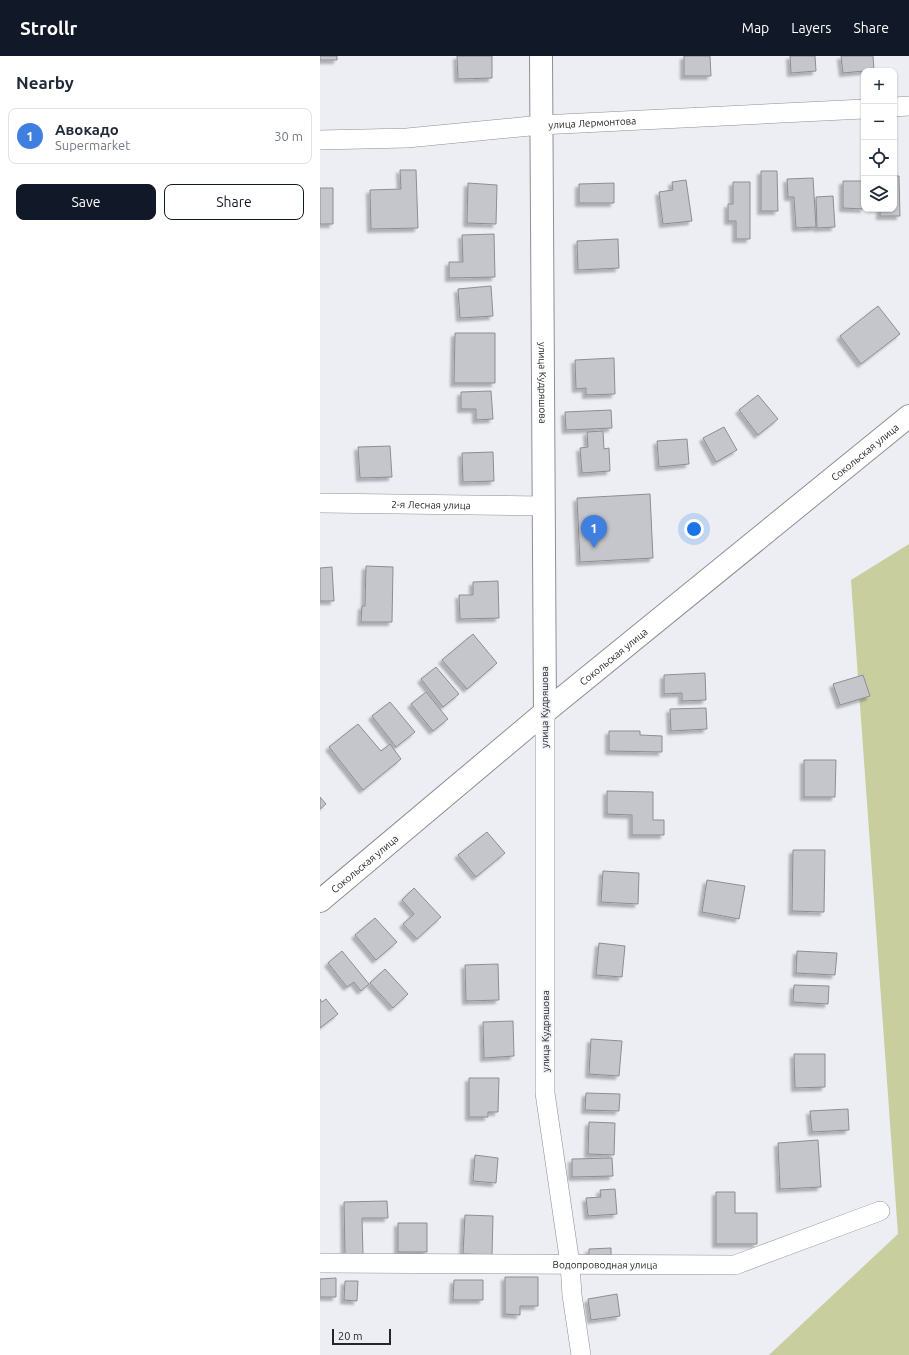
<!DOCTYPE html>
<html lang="en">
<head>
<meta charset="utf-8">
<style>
  :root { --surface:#fff; --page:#f2f2f3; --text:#1f2937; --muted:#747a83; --line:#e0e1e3; --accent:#111827 }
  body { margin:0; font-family:Ubuntu,sans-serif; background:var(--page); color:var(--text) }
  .controls { position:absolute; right:12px; top:12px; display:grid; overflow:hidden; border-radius:8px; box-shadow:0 1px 3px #0004 }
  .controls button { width:36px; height:36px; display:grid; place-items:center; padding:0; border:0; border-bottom:1px solid var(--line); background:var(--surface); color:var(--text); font:20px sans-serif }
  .scale { position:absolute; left:12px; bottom:10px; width:59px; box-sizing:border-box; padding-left:4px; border:2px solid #252628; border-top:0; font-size:11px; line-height:14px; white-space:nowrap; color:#252628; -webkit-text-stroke:3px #eceef3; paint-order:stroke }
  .you { position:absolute; left:374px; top:473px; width:14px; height:14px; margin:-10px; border:3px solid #fff; border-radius:50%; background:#1a73e8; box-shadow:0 0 0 6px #1a73e833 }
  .badge { display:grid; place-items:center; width:26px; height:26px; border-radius:50%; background:var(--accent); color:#fff; font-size:13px; font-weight:700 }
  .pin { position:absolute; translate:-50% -33px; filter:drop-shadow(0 1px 2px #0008) }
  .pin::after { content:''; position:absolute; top:21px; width:14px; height:12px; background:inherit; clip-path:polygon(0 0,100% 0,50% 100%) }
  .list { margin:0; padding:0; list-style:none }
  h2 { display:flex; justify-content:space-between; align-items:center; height:52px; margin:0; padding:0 16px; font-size:17px }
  h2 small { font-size:13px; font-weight:400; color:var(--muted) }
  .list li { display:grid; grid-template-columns:26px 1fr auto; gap:12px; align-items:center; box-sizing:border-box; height:56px; margin:0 8px 8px; padding:0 8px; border:1px solid var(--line); border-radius:8px }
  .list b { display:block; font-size:15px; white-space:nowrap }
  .list p { margin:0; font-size:13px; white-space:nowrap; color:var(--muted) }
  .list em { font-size:13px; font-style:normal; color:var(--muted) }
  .actions { display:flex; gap:8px; padding:12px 16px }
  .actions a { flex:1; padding:9px 0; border:1px solid var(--accent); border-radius:8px; text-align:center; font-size:14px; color:var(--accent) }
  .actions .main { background:var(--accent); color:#fff }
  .icon { flex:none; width:22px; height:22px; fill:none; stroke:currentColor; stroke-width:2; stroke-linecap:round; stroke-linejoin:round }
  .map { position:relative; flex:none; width:589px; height:1299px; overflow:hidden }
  header { display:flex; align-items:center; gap:24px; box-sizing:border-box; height:56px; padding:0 20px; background:var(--accent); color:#fff }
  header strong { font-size:19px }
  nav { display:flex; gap:22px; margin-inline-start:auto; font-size:14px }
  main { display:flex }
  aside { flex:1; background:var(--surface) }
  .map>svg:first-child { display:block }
</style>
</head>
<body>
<header>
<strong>Strollr</strong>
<nav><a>Map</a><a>Layers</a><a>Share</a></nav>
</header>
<main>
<aside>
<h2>Nearby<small></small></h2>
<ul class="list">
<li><span class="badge" style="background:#3f7fe0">1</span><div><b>Авокадо</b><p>Supermarket</p></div><em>30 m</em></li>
</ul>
<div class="actions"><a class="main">Save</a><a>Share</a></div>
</aside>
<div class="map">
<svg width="589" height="1299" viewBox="0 0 589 1299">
  <defs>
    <filter id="shadow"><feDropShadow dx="-3.5" dy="3.5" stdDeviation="1" flood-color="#0004"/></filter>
  </defs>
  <rect width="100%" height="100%" fill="#eceef3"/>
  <!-- green -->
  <path fill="#c8ce9e" d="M 589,488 L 589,1299 L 449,1299 L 578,1178 L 531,524 Z"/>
  <!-- building -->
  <path fill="#c4c6cb" stroke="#8c8e93" filter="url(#shadow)" d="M 0,0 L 17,0 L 17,4 L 0,4 Z
    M 137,0 L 172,0 L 172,22 L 138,23 Z
    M 364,0 L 390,0 L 391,20 L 364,20 Z
    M 470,0 L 495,0 L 496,15 L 471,17 Z
    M 521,0 L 553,0 L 554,14 L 523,17 Z
    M 80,114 L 96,114 L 98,172 L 51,173 L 50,134 L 81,133 Z
    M 441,115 L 457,115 L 458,155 L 441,155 Z
    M 574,120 L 579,120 L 580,160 L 560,160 L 560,153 L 574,153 Z
    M 493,122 L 496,171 L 476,172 L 474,141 L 468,141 L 467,123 Z
    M 366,124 L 372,165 L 343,168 L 339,136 L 353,134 L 352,126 Z
    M 523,125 L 544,125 L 544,153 L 523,152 Z
    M 413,126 L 430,126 L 430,183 L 416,183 L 416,165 L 408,165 L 408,148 L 413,148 Z
    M 148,127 L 177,129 L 176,168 L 147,167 Z
    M 294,127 L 294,147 L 259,147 L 259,128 Z
    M 0,132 L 13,132 L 13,168 L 0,168 Z
    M 513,140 L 515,171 L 497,172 L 496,141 Z
    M 174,178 L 175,221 L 129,222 L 129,206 L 143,206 L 142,179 Z
    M 298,183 L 299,212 L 258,214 L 257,185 Z
    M 171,230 L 173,260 L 140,262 L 138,233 Z
    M 558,250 L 580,278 L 541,308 L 520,280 Z
    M 135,277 L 175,277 L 175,327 L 134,327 Z
    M 294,302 L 295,338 L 266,339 L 266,332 L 256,333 L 255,304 Z
    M 171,335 L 173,363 L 156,364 L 156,353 L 141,353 L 141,336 Z
    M 438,339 L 458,363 L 438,379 L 419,354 Z
    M 291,354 L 292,372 L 246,374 L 245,356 Z
    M 404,371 L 417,394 L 396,406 L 383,382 Z
    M 283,375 L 284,393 L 289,392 L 290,415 L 262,417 L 260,392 L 268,391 L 267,376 Z
    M 367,383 L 369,408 L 339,411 L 337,385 Z
    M 70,390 L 72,421 L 40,422 L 38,391 Z
    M 173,396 L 174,425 L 143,426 L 142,397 Z
    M 330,438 L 333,502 L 260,506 L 257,442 Z
    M 46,510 L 73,511 L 72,566 L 41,566 L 42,550 L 45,550 Z
    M 12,511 L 14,545 L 0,545 L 0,512 Z
    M 178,525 L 179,562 L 140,563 L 139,539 L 153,539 L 153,526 Z
    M 153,578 L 177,607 L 147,633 L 122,604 Z
    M 116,611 L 139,638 L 123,651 L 101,623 Z
    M 385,617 L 386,644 L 362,645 L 362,637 L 344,638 L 344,619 Z
    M 543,619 L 550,640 L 520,649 L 513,628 Z
    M 106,636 L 128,663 L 113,675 L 91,648 Z
    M 70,646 L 95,676 L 76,691 L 52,660 Z
    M 386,652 L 387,673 L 351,675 L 350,653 Z
    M 38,668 L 61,695 L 70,688 L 81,703 L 43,734 L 9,691 Z
    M 289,675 L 320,675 L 320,679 L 342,680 L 342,696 L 289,695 Z
    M 484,704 L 516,704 L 515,741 L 484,741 Z
    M 287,735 L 333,736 L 333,764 L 344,764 L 344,779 L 312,779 L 312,759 L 287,758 Z
    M 0,741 L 6,748 L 0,753 Z
    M 167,776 L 185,797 L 156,821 L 138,799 Z
    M 473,794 L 505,794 L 504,856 L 472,855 Z
    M 283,815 L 319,817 L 318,848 L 281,846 Z
    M 387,824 L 425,830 L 419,863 L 382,856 Z
    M 94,832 L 121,861 L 97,883 L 83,868 L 94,858 L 82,844 Z
    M 55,862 L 77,886 L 56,904 L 35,879 Z
    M 279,887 L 305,890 L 302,921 L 276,919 Z
    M 22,895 L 49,928 L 41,935 L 34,926 L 27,931 L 8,907 Z
    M 477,895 L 517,897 L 515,919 L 476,917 Z
    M 178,908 L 179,944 L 146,945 L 145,909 Z
    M 65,913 L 88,938 L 73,952 L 50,927 Z
    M 474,929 L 509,930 L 508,948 L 473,946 Z
    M 0,943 L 2,946 L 6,943 L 18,958 L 0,972 Z
    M 193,965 L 194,1000 L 164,1002 L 163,966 Z
    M 271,983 L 302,985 L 299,1020 L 269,1018 Z
    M 474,998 L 505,998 L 505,1031 L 475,1032 Z
    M 149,1022 L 179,1022 L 178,1056 L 168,1056 L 168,1061 L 149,1061 Z
    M 266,1037 L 300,1038 L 299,1055 L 265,1054 Z
    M 528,1053 L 529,1074 L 492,1076 L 490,1055 Z
    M 269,1066 L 295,1067 L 294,1099 L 268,1098 Z
    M 498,1084 L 501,1131 L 460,1133 L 458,1087 Z
    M 155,1099 L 178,1102 L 176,1127 L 153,1125 Z
    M 292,1102 L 293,1120 L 252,1121 L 252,1103 Z
    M 295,1133 L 297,1158 L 268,1160 L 266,1142 L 281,1141 L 280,1134 Z
    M 396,1136 L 415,1136 L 415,1157 L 437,1157 L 437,1188 L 396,1188 Z
    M 67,1145 L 68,1162 L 42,1162 L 43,1198 L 25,1198 L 24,1146 Z
    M 145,1159 L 173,1160 L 172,1199 L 143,1198 Z
    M 78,1167 L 107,1167 L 107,1196 L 78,1196 Z
    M 291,1192 L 291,1207 L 269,1207 L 269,1193 Z
    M 185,1221 L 218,1221 L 218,1250 L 200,1250 L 200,1259 L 185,1258 Z
    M 16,1222 L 16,1241 L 0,1241 L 0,1223 Z
    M 134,1224 L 163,1224 L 163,1244 L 133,1244 Z
    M 25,1225 L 38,1225 L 37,1245 L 24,1244 Z
    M 297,1238 L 300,1260 L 271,1264 L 268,1243 Z"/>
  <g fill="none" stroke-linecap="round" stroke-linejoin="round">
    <!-- street casing -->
    <g stroke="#8e8f94" stroke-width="20">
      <g id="street">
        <path d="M 574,51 L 589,50"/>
        <path id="s1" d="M 0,84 L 87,82 L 221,69 L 544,53"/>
        <path id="s2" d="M 0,447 L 222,450"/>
        <path d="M 225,656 L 225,1037 L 250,1208 L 252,1239 L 261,1299"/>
        <path id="s3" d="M 0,1207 L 415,1209 L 560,1155"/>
      </g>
    </g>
    <!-- secondary casing -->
    <g stroke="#8e8f94" stroke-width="24">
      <g id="secondary">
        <path id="s4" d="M 221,0 L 225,656"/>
        <path id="s5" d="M 0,845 L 225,656 L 589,360"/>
      </g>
    </g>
    <!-- street -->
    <use href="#street" stroke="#fff" stroke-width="19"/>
    <!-- secondary -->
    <use href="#secondary" stroke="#fff" stroke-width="22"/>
  </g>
  <g text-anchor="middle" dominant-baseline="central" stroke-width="3" stroke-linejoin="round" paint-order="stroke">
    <!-- street labels -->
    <g font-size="10" fill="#252628" stroke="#eceef3">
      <text stroke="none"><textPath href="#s1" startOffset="273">улица Лермонтова</textPath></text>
      <text stroke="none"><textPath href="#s4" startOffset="327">улица Кудряшова</textPath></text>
      <text stroke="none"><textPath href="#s5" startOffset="706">Сокольская улица</textPath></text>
      <text stroke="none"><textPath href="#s2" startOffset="111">2-я Лесная улица</textPath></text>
      <text stroke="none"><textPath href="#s5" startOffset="382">Сокольская улица</textPath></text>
      <text transform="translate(224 651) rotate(-90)">улица Кудряшова</text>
      <text stroke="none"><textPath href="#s5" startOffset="58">Сокольская улица</textPath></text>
      <text transform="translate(225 975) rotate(-90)">улица Кудряшова</text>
      <text stroke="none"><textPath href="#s3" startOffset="285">Водопроводная улица</textPath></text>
    </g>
  </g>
</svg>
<div class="controls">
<button>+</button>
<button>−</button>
<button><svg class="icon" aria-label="locate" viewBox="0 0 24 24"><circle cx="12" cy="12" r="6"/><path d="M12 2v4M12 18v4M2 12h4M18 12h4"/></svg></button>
<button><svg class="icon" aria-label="layers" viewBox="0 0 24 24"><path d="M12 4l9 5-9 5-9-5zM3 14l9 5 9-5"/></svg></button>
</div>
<div class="scale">20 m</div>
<div class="you"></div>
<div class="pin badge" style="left:274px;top:492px;background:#3f7fe0">1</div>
</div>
</main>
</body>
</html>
